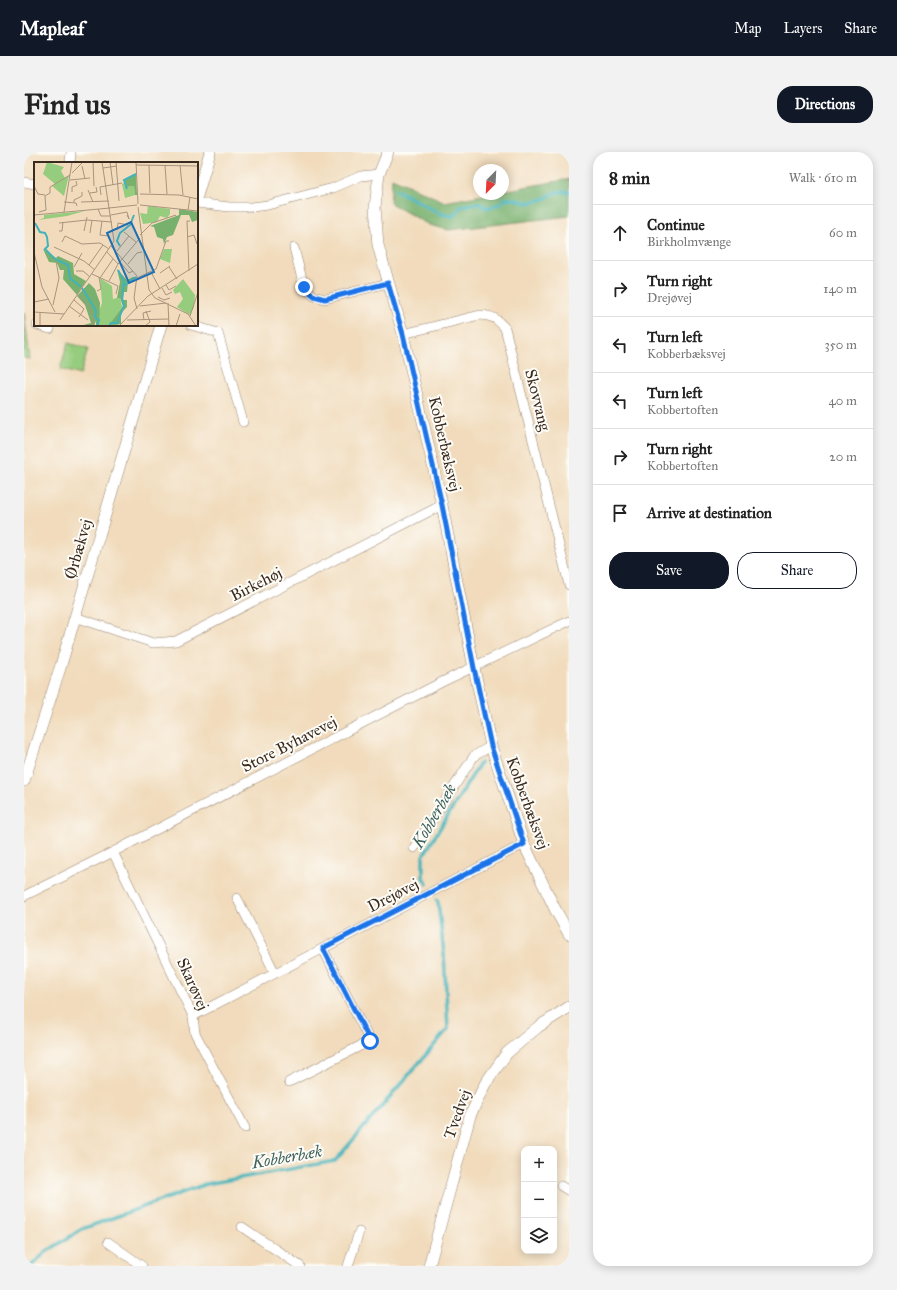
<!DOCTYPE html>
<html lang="en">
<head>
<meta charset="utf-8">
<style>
  :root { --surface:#fff; --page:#f2f2f2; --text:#222; --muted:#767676; --line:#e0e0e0; --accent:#111827 }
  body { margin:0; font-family:"IM FELL Great Primer",serif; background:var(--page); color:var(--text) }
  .controls { position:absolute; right:12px; bottom:12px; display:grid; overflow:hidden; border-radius:8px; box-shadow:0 2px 10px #0003 }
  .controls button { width:36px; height:36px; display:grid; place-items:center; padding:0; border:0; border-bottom:1px solid var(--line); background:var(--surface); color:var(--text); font:20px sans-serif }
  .compass { position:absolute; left:449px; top:12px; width:36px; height:36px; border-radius:50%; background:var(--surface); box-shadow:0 2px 10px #0003; rotate:204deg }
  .stop { position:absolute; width:12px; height:12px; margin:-9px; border:3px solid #1a73e8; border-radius:50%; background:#fff }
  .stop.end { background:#1a73e8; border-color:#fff; box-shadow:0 1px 4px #0008 }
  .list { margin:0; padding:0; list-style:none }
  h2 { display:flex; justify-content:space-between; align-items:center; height:52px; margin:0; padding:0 16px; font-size:17px }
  h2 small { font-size:13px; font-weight:400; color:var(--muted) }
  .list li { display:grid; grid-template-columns:26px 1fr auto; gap:12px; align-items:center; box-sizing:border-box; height:56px; padding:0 16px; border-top:1px solid var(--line) }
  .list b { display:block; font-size:15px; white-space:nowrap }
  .list p { margin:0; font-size:13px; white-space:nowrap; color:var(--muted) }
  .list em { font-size:13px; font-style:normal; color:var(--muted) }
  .actions { display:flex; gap:8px; padding:12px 16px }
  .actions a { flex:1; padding:9px 0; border:1px solid var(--accent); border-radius:16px; text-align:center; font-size:14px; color:var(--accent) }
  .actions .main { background:var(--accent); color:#fff }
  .icon { flex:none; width:22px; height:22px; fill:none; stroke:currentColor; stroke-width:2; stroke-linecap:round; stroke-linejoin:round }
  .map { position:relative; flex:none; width:545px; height:1114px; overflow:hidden; border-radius:16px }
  header { display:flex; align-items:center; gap:24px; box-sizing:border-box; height:56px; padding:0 20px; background:var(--accent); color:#fff }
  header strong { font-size:19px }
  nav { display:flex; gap:22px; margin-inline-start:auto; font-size:14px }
  .intro { display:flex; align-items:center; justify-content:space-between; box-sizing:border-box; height:96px; padding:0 24px }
  h1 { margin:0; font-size:28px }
  .button { padding:10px 18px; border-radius:16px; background:var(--accent); color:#fff; font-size:14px; font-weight:700 }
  main { display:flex; gap:24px; padding:0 24px }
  aside { flex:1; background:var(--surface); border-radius:16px; box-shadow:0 2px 10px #0003 }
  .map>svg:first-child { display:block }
</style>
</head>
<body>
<header>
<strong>Mapleaf</strong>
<nav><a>Map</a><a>Layers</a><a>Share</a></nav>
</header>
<div class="intro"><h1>Find us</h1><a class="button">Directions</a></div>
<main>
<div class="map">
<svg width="545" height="1114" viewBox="0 0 545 1114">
  <rect width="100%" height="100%" fill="#fdfcf7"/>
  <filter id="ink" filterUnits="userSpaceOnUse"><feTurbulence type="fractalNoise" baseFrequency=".025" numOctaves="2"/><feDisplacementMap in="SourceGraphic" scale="8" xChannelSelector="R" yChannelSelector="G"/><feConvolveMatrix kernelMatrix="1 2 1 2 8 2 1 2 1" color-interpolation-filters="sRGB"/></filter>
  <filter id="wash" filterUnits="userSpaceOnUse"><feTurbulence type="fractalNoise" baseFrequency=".012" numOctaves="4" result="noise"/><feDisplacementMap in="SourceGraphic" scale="16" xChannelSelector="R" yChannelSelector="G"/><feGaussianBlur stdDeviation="0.9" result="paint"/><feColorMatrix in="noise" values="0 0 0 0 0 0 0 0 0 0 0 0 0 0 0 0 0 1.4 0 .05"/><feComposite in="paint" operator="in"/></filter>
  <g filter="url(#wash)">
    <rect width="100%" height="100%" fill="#f1dbbc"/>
    <!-- green -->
    <path fill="#96cc7e" stroke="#687b4e" d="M 0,160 L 6,207 L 0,206 Z
      M 44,191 L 64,197 L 56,223 L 36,217 Z"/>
    <!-- forest -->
    <path fill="#78b06d" stroke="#5a6d46" d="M 368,26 L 421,50 L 464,42 L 479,42 L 479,39 L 545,27 L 545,64 L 425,78 L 405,73 L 366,51 Z"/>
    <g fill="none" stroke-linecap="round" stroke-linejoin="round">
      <!-- stream -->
      <path stroke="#42b3ba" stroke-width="3.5" d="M 372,38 L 417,62 L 429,64 L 438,54 L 455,51 L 463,56 L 476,52 L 480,47 L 491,47 L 503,51 L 520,47 L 532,40 L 545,40
        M 403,732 L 399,726 L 399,704 L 456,611
        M 7,1114 L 22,1100 L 58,1077 L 182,1032 L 311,1009 L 424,877 L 420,802 L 414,750 L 412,748"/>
    </g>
  </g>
  <g filter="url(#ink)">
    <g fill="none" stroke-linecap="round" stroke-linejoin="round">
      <!-- minor casing -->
      <g stroke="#96826d" stroke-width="10">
        <path id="minor" d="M 46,11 L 47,0
          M 0,30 L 11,32
          M 173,51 L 205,55 L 228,55 L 244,53 L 309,36 L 337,24 L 355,22
          M 270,96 L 280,135 L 290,144 L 301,147 L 364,131
          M 13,173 L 26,177
          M 167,173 L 194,181 L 219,270
          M 379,182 L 456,163 C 469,164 472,166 481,176 L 545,433
          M 51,465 L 129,491 L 152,489 L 418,353
          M 390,696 L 450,604 L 467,594
          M 89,700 L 169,864 L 171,881 L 221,976
          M 0,744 L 89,700 L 418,530 L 545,469
          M 213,746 L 251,821
          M 169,864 L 500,692
          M 265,930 L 346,889 L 299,797
          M 537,1034 L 545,1039
          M 218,1075 L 276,1114
          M 84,1090 L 118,1114
          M 324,1114 L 335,1080"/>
      </g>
      <!-- tertiary casing -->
      <g stroke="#96826d" stroke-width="12">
        <path id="tertiary" d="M 364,0 L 355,22 L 351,55 L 354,93 L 379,182 L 418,353 L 450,516 L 467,594 L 500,692 L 531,757 L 545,782
          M 173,44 L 186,0
          M 0,629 L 37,513 L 137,173
          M 405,1114 L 446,964 L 461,932 L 483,901 L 514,875 L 545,855"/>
      </g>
      <!-- minor -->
      <use href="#minor" stroke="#fff" stroke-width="9"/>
      <!-- tertiary -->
      <use href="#tertiary" stroke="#fff" stroke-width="11"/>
    </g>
  </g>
  <g fill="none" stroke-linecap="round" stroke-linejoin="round" filter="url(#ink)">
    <!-- route -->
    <path stroke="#1a73e8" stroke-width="5" d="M 280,135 L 290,144 L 301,147 L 364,131 L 379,182 L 418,353 L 450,516 L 467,594 L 500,692 L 299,796 L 346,889"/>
  </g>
  <g text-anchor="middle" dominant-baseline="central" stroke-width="4" stroke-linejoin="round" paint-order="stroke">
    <!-- street labels -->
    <g font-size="16" fill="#3b2a1e" stroke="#fdfcf7">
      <text transform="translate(514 248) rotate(76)">Skovvang</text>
      <text transform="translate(421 292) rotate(77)">Kobberbæksvej</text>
      <text transform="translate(54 397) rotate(-74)">Ørbækvej</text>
      <text transform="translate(232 432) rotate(-27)">Birkehøj</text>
      <text transform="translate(265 592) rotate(-27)">Store Byhavevej</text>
      <text transform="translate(504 651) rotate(70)">Kobberbæksvej</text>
      <text transform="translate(369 743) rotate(-27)">Drejøvej</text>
      <text transform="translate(169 832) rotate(66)">Skarøvej</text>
      <text transform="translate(433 962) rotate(-70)">Tvedvej</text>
    </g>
    <!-- water labels -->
    <g font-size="17" font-style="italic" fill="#3e615c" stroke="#fdfcf7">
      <text transform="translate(410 664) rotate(-60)">Kobberbæk</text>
      <text transform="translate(263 1005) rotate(-10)">Kobberbæk</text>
    </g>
  </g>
  <!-- overview -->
  <g transform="translate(10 10)">
    <rect width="164" height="164" fill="#f1dbbc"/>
    <path d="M 13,0 L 30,5 L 27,9 L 31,16 L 35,13 L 30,34 L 18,24 L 21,22 L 9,12 ZM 90,21 L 91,25 L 100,24 L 101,33 L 91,36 L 88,22 ZM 114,44 L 136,47 L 136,52 L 133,56 L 126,54 L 123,60 L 109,62 L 106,51 L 113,52 ZM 51,49 L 33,54 L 4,58 L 10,56 L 10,53 ZM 130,87 L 138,87 L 136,101 L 126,97 ZM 66,116 L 78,124 L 79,137 L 86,135 L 88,145 L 77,161 L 85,162 L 83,164 L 65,164 L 63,155 L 68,141 ZM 149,117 L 161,133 L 160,145 L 156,153 L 143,145 L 149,137 L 146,130 L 141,132 L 139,128 Z" fill="#96cc7e"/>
    <path d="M 102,12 L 103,33 L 101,33 L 100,24 L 91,25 L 90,18 ZM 145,47 L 164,50 L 164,58 L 158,60 L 155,53 L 147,53 L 139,73 L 133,75 L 130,82 L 129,77 L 123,75 L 120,65 L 116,64 L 145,53 ZM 9,87 L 22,96 L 24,94 L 39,101 L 40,112 L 52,119 L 43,133 L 29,117 L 30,108 L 26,108 L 23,101 L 15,100 ZM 83,107 L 93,118 L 99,115 L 103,116 L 94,120 L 93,130 L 90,130 L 89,138 L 93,138 L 93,145 L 87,151 L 87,162 L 75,163 L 89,144 L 86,136 L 83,136 L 86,120 ZM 55,121 L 61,127 L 66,141 L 65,164 L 62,164 L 62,159 L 60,164 L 46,164 L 57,161 L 51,143 L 43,134 Z" fill="#78b06d"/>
    <path fill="none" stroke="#42b3ba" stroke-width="2" d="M 93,27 L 90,18 L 102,12M 1,61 L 6,70 L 11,71 L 13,75 L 14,84 L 11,87 L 22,98M 86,84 L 83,79 L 86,71 L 96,63 L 100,53M 23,98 L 34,103 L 36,116 L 47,125M 90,124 L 102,115M 48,126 L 62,149 L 61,155 L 65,158 L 63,164M 75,164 L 77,161 L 83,161 L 90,144 L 88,136 L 90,119 L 84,108"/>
    <path fill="none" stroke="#a8947d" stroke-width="1" d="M 59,0 L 60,24M 76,0 L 79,23M 82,0 L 85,39M 102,0 L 104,42M 102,3 L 164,4M 115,3 L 116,31M 131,3 L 133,32M 146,3 L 149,33M 48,4 L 51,17M 69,6 L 83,4M 38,11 L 49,0M 36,18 L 56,16M 0,24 L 4,32 L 11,33M 54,28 L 59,40M 38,30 L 38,25 L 43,23 L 42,19M 56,31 L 63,30 L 62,25M 106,32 L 145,33 L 164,37M 67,33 L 66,25 L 88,21M 30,40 L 42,41 L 43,44M 40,40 L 40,38 L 48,34 L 48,30M 47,40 L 75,39M 106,43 L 164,49M 104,45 L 115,128 L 121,136 L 154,152 L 162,164M 75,46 L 103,43M 64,47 L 67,54 L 77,54M 154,48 L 156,35M 5,50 L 12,48 L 11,34 L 16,31 L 16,25 L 36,13M 30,50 L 38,0M 0,53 L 76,46M 77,53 L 93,50 L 95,57 L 93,53M 68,59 L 66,73 L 75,74M 25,61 L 53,58 L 78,60M 83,68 L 84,61 L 94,63M 25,69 L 28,69 L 29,60M 50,69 L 53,55M 90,70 L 102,80M 56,71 L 58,58M 106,73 L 118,61 L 142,53M 153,75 L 160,73 L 163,82M 28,80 L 31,74 L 48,82 L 66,81 L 75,87M 77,84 L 103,114 L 100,136 L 103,147M 20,85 L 50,99 L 61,108M 83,89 L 95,74M 0,90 L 8,125 L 21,150M 73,90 L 84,102M 86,100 L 95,111 L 99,109M 94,102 L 103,91 L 108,90M 55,103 L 69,83M 40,105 L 48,91M 135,105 L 143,117M 42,109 L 49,109 L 56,115M 155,109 L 153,59 L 156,59M 117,110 L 126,127M 126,111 L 136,104M 58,112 L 84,124 L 82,132M 66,116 L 79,97M 103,116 L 122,107 L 132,79 L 135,79M 75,119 L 84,102 L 106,76M 132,123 L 135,128 L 142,124M 128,126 L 132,133 L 138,130M 63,129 L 67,127 L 65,115M 44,133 L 57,147 L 60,164M 124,135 L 130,138 L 136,136M 40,138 L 50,147 L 45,155M 0,140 L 15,137M 134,141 L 135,164M 19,143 L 25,116 L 22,99M 35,144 L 54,158M 106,144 L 132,141M 0,150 L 30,152M 156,154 L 164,130M 26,158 L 80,79 L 68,0M 93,158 L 135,157M 110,158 L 109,151 L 117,149M 6,164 L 6,150M 85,164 L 114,134 L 164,102M 111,164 L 116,160 L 112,149M 142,164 L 146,152"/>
    <path fill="#1f6fb2" fill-opacity="0.15" stroke="#1f6fb2" stroke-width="2" d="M 97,60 L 120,110 L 95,121 L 73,71 Z"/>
    <rect width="164" height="164" fill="none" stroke="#3b2a1e" stroke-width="2"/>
  </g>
</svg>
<div class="controls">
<button>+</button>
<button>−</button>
<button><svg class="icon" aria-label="layers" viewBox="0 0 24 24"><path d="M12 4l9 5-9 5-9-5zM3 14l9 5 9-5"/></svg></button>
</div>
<svg class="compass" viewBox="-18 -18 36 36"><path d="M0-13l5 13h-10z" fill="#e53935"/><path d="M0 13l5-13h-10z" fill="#767676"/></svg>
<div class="stop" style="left:346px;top:889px"></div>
<div class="stop end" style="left:280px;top:135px"></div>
</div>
<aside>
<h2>8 min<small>Walk · 610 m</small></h2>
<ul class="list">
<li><svg class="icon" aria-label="ahead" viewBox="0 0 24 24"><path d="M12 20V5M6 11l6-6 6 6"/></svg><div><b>Continue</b><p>Birkholmvænge</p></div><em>60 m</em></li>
<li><svg class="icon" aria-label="right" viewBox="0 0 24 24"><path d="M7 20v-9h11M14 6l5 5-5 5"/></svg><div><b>Turn right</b><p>Drejøvej</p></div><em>140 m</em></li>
<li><svg class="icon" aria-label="left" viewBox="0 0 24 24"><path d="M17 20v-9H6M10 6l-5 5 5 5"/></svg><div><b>Turn left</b><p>Kobberbæksvej</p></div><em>350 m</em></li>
<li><svg class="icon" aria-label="left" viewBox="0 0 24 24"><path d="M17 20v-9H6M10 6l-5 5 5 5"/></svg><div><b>Turn left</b><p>Kobbertoften</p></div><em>40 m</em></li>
<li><svg class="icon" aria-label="right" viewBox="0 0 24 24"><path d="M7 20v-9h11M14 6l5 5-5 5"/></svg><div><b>Turn right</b><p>Kobbertoften</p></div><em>20 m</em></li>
<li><svg class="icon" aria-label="arrive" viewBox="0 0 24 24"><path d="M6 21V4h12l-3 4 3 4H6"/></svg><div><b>Arrive at destination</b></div></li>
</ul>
<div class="actions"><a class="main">Save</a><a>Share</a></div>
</aside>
</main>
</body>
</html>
